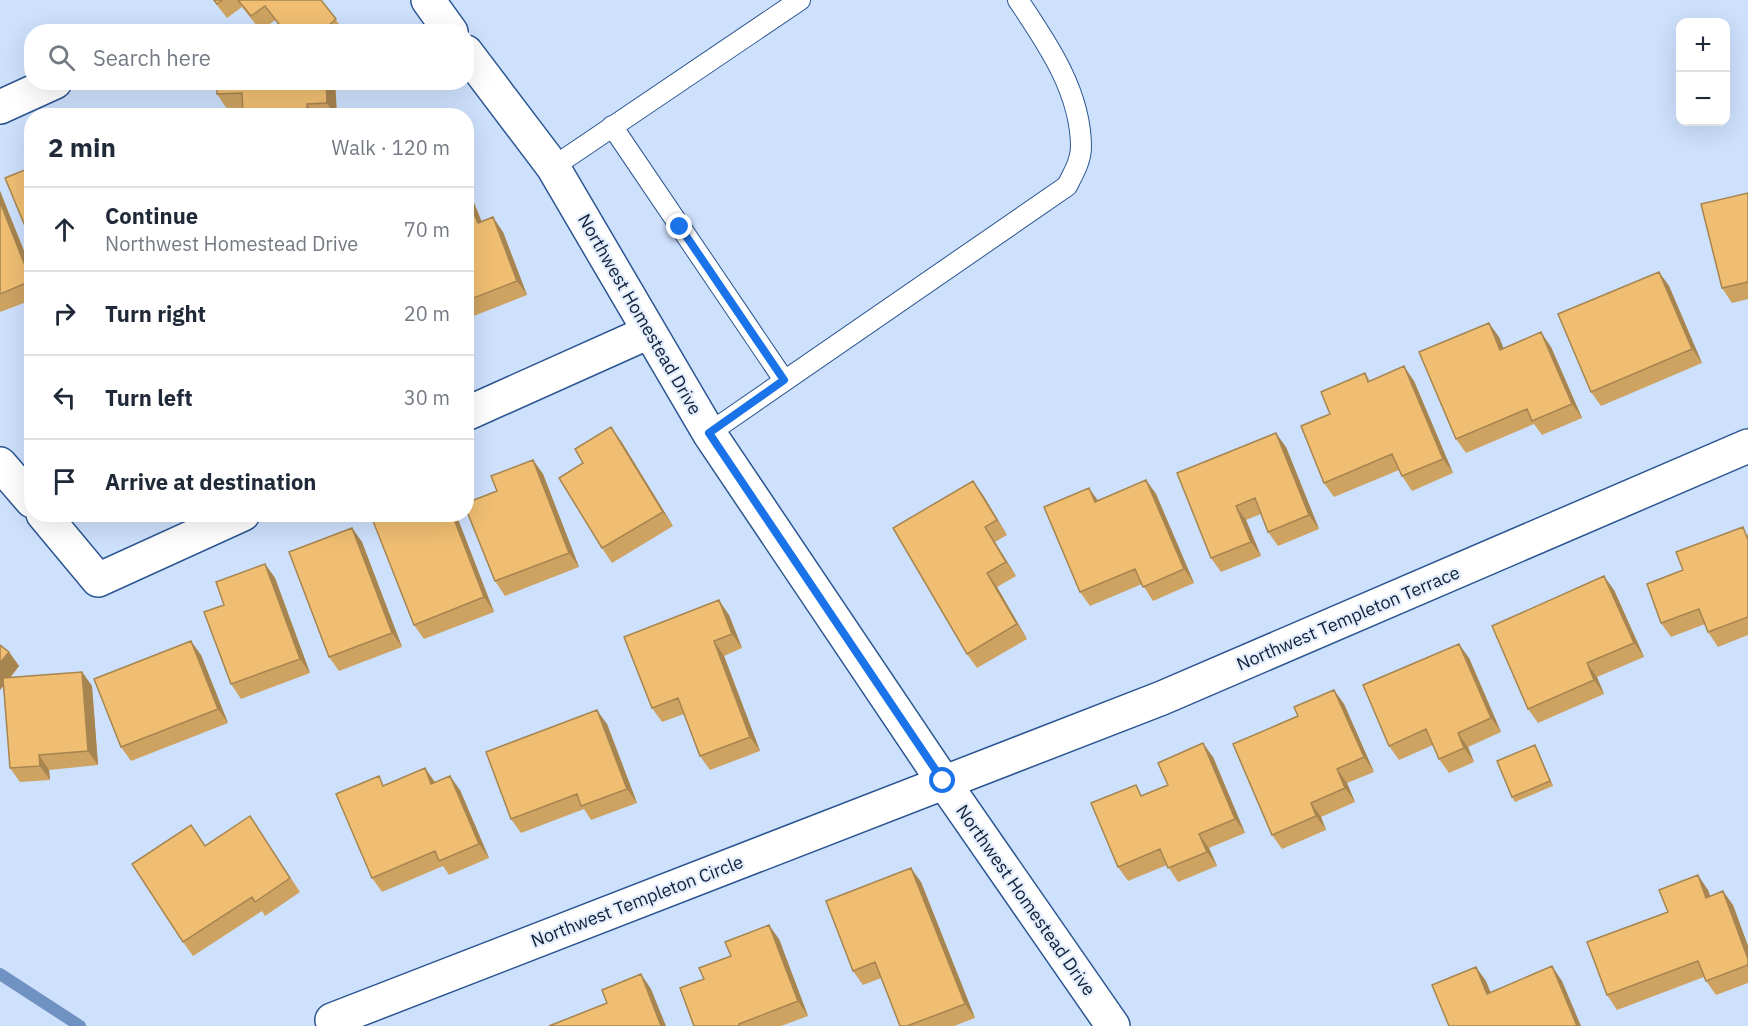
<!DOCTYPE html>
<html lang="en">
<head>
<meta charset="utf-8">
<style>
  :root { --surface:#fff; --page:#f6f6f7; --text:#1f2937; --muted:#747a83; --line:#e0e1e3 }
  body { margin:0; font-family:"IBM Plex Sans",sans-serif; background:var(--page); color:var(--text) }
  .controls { position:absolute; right:18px; top:18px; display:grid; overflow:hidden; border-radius:12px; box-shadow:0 6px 24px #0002 }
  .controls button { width:54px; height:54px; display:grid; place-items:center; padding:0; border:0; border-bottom:2px solid var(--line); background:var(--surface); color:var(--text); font:30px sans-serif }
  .stop { position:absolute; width:18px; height:18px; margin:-14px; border:4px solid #1a73e8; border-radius:50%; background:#fff }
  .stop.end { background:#1a73e8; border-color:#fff; box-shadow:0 2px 6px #0008 }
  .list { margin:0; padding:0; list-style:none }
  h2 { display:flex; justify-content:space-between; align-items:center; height:78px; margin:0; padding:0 24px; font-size:26px }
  h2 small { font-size:20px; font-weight:400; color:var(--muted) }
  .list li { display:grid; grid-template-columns:39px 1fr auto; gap:18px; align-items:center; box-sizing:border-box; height:84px; padding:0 24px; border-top:2px solid var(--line) }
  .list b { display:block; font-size:22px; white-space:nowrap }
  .list p { margin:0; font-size:20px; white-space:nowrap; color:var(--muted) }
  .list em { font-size:20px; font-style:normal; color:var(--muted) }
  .icon { flex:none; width:33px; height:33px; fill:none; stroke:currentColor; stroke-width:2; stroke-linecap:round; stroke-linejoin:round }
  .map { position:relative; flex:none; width:1748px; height:1026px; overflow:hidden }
  .search { position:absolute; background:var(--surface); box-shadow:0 6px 24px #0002; left:24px; top:24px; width:450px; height:66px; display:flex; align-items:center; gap:15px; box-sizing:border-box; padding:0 21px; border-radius:24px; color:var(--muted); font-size:22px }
  .panel { position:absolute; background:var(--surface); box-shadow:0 6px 24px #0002; left:24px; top:108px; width:450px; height:414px; border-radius:24px }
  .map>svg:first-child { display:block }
</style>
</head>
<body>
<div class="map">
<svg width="1748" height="1026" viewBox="0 0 1748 1026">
  <rect width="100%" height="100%" fill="#cde0fc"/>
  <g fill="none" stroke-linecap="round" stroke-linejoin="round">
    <!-- stream -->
    <path stroke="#7092c3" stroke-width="12" d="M 0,974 L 80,1026"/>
    <!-- service casing -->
    <g stroke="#2b5691" stroke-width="22">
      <path id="service" d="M 612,126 L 784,380
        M 553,167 L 800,0
        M 709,433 L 1067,186 C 1073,174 1081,161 1081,147 C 1081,92 1047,43 1018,0"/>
    </g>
    <!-- minor casing -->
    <g stroke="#2b5691" stroke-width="36">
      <path id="minor" d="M 428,0 L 451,32
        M 466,52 L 553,167 L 709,433 L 943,781 L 1113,1026
        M 0,107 L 55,82
        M 466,414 L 649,332
        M 0,464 L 32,501
        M 43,514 L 98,580 L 243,514
        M 332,1020 L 1162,698 L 1748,446"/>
    </g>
    <!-- service -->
    <use href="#service" stroke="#fff" stroke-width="20"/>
    <!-- minor -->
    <use href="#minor" stroke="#fff" stroke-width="33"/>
  </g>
  <!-- wall -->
  <path fill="#cea362" d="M 213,0 L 321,0 L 345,32 L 284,32 L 275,20 L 261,31 L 242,7 L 227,18 Z
    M 335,82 L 337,116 L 243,116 L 243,108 L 227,109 L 217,94 Z
    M 466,190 L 472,198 L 482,222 L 503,232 L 527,295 L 466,319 Z
    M 0,191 L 32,271 L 32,300 L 0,312 Z
    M 1748,193 L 1748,299 L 1732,303 L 1722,288 Z
    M 1659,272 L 1669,286 L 1702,363 L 1601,406 L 1591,392 Z
    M 1499,337 L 1503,348 L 1551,347 L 1582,418 L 1542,435 L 1534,424 L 1466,453 L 1456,439 Z
    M 1365,373 L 1370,381 L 1414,381 L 1453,473 L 1412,491 L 1402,476 L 1399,470 L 1334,497 L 1324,483 L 1330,414 Z
    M 621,441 L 673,526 L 612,563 L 602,548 Z
    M 1286,447 L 1319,529 L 1278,546 L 1268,532 L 1261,514 L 1246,520 L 1261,556 L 1221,572 L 1211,558 L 1177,473 Z
    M 533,460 L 543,474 L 579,567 L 505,596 L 495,581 L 497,491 Z
    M 1146,480 L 1156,494 L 1194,583 L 1153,601 L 1142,584 L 1090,606 L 1080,592 L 1098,500 Z
    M 983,495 L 1007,535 L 995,542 L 1016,576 L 997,587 L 1027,639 L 977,668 L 967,654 Z
    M 390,514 L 456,514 L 494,612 L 424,639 L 414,625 Z
    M 352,528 L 362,542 L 402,647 L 339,671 L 329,657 Z
    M 1748,534 L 1748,635 L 1718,647 L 1708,632 L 1705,624 L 1671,637 L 1661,623 L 1683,570 Z
    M 265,564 L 275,578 L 310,673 L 241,699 L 231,684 L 224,605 Z
    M 1614,590 L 1644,657 L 1597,677 L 1604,694 L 1538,723 L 1528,709 Z
    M 729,615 L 742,648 L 724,656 L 760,751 L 710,770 L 700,756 L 684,714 L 662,722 L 652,708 Z
    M 0,645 L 9,652 L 19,666 L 10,678 L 82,672 L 92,686 L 98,765 L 49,770 L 50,780 L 20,782 L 10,768 L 3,686 L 0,690 Z
    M 201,655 L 228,723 L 131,761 L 121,747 Z
    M 1469,658 L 1501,732 L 1468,747 L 1474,762 L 1449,773 L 1439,759 L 1433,745 L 1399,760 L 1389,746 Z
    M 1334,690 L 1344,704 L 1374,772 L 1347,783 L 1355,802 L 1321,817 L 1326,830 L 1282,849 L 1272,835 L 1298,716 Z
    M 607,724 L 637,803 L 591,820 L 584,809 L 521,833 L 511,819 Z
    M 1538,751 L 1553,786 L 1515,802 L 1512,797 Z
    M 1213,757 L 1245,833 L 1209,848 L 1217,866 L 1178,882 L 1167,865 L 1128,881 L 1118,867 L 1143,795 L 1168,785 Z
    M 425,768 L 435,782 L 460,790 L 489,858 L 449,875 L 443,866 L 382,892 L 372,878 L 385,785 Z
    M 250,816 L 300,892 L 265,916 L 262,911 L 193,956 L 183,942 L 205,845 Z
    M 921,882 L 975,1018 L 954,1026 L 900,1026 L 881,978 L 863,985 L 853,971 Z
    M 1708,890 L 1710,896 L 1733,905 L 1748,946 L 1748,983 L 1716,995 L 1706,981 L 1704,977 L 1617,1010 L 1607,995 L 1668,912 Z
    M 779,939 L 808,1016 L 781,1026 L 694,1026 L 704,979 Z"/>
  <!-- shaded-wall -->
  <path fill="#a78550" d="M 326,82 L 335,82 L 337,116 L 335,116 L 327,103 Z
    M 307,104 L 315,116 L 307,116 Z
    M 466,190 L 472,198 L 488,238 L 478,223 L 466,195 Z
    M 0,191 L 32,271 L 32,282 L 0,202 Z
    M 493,217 L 503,232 L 527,295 L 517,281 Z
    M 1659,272 L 1669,286 L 1702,363 L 1692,349 Z
    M 1489,323 L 1499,337 L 1510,364 L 1500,350 Z
    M 1541,332 L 1551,347 L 1582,418 L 1572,404 Z
    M 1404,366 L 1414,381 L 1453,473 L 1443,459 Z
    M 611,427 L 621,441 L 673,526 L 663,512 Z
    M 1276,433 L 1286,447 L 1319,529 L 1309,515 Z
    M 533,460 L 543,474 L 579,567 L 569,553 Z
    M 1146,480 L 1156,494 L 1194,583 L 1184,569 Z
    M 973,481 L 983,495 L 1007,535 L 997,520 Z
    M 1089,488 L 1099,502 L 1095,502 Z
    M 1236,506 L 1246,520 L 1261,556 L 1251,542 Z
    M 452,514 L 456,514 L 494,612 L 484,597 Z
    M 985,527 L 995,542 L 1016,576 L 1006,562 Z
    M 352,528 L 362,542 L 402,647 L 392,633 Z
    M 265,564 L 275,578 L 310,673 L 300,659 Z
    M 987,573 L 997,587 L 1027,639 L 1017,624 Z
    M 1604,576 L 1614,590 L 1644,657 L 1634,643 Z
    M 719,600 L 729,615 L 742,648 L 732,634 Z
    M 191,641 L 201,655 L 228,723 L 218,709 Z
    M 714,641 L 724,656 L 760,751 L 750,737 Z
    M 1459,644 L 1469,658 L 1501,732 L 1491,718 Z
    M 9,652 L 19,666 L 0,690 L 0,663 Z
    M 1587,663 L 1597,677 L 1604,694 L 1594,680 Z
    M 82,672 L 92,686 L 98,765 L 88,751 Z
    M 1334,690 L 1344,704 L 1374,772 L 1364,757 Z
    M 597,710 L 607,724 L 637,803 L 627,789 Z
    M 1458,733 L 1468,747 L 1474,762 L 1464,748 Z
    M 1203,743 L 1213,757 L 1245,833 L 1235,819 Z
    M 1535,745 L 1538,751 L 1553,786 L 1550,781 Z
    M 39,755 L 49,770 L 50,780 L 40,766 Z
    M 425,768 L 435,783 L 431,784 Z
    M 1337,769 L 1347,783 L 1355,802 L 1345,788 Z
    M 450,776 L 460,790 L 489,858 L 479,844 Z
    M 1311,803 L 1321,817 L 1326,830 L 1316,816 Z
    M 1199,834 L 1209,848 L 1217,866 L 1207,852 Z
    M 911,868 L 921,882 L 975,1018 L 965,1004 Z
    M 1698,875 L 1708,890 L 1716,912 L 1706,898 Z
    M 1723,891 L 1733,905 L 1748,946 L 1748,959 Z
    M 769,925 L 779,939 L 808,1016 L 798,1001 Z
    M 1552,966 L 1562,981 L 1581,1026 L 1577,1026 Z
    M 1476,967 L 1486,981 L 1497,1008 L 1487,994 Z
    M 641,974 L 651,989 L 666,1026 L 661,1026 Z"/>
  <!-- building -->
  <path fill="#efbe72" stroke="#a78550" stroke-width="1.5" d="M 214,0 L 222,0 L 217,4 Z
    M 238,0 L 321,0 L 336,19 L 321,32 L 285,32 L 265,6 L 251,16 Z
    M 217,82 L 326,82 L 327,103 L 307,104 L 307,116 L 243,116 L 242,93 L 217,94 Z
    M 32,167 L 32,243 L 5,178 Z
    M 1748,193 L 1748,282 L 1722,288 L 1701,204 Z
    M 466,195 L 478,223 L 493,217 L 517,281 L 466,301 Z
    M 0,202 L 31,281 L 0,294 Z
    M 1659,272 L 1692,349 L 1591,392 L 1558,314 Z
    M 1489,323 L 1500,350 L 1541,332 L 1572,404 L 1532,421 L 1527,409 L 1456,439 L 1419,352 Z
    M 1404,366 L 1443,459 L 1402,476 L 1392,454 L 1324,483 L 1301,426 L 1330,414 L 1321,392 L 1365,373 L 1368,382 Z
    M 611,427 L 663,512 L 602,548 L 559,478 L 583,463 L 575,449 Z
    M 1276,433 L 1309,515 L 1268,532 L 1255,498 L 1236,506 L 1251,542 L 1211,558 L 1177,473 Z
    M 533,460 L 569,553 L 495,581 L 466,509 L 466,503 L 497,491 L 491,476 Z
    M 1146,480 L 1184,569 L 1143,587 L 1135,569 L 1080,592 L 1044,507 L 1089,488 L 1095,502 Z
    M 973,481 L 997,520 L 985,527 L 1006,562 L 987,573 L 1017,624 L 967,654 L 893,528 Z
    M 390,514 L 452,514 L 484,597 L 414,625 L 373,521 Z
    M 1743,527 L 1748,540 L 1748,617 L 1708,632 L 1699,609 L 1661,623 L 1647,584 L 1683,570 L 1676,552 Z
    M 352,528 L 392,633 L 329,657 L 289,552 Z
    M 265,564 L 300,659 L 231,684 L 204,612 L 224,605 L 216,582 Z
    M 1604,576 L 1634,643 L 1587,663 L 1594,680 L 1528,709 L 1492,626 Z
    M 719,600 L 732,634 L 714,641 L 750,737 L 700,756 L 678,698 L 652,708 L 624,637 Z
    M 191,641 L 218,709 L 121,747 L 94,679 Z
    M 1459,644 L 1491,718 L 1458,733 L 1464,748 L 1439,759 L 1426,729 L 1389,746 L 1363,685 Z
    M 0,645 L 9,652 L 0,663 Z
    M 82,672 L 88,751 L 39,755 L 40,766 L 10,768 L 3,678 Z
    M 1334,690 L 1364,757 L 1337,769 L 1345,788 L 1311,803 L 1316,816 L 1272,835 L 1233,744 L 1298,716 L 1294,707 Z
    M 597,710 L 627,789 L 581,806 L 577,794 L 511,819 L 486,752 Z
    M 1203,743 L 1235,819 L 1199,834 L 1207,852 L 1168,868 L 1160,849 L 1118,867 L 1091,803 L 1136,785 L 1141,796 L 1168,785 L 1158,763 Z
    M 1535,745 L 1550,781 L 1512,797 L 1497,761 Z
    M 425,768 L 431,784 L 450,776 L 479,844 L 439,861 L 435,851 L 372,878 L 336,794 L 379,776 L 383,786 Z
    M 250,816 L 290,878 L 255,902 L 252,897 L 183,942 L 132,864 L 191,825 L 205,846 Z
    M 911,868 L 965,1004 L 907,1026 L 900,1026 L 875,962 L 853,971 L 826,901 Z
    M 1698,875 L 1706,898 L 1723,891 L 1748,959 L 1748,965 L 1706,981 L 1698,961 L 1607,995 L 1587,942 L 1668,912 L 1659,890 Z
    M 769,925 L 798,1001 L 739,1024 L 739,1026 L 694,1026 L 680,988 L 704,979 L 699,968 L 731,956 L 725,942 Z
    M 1552,966 L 1577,1026 L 1449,1026 L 1432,985 L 1476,967 L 1487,994 Z
    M 641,974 L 661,1026 L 549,1026 L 607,1003 L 602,990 Z"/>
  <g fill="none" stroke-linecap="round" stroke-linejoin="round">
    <!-- route -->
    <path stroke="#1a73e8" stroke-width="8" d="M 680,227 L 784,380 L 709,433 L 943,781"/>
  </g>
  <g text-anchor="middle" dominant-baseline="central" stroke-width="4.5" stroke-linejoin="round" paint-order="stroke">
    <!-- street labels -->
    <g font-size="18" fill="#0e203a" stroke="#e3edfb">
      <text transform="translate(640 314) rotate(60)">Northwest Homestead Drive</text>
      <text transform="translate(1348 618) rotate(-23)">Northwest Templeton Terrace</text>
      <text transform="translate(1026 900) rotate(55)">Northwest Homestead Drive</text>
      <text transform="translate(637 901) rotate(-21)">Northwest Templeton Circle</text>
    </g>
  </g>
</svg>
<div class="controls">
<button>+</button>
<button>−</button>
</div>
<div class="stop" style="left:943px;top:781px"></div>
<div class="stop end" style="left:680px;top:227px"></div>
<div class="search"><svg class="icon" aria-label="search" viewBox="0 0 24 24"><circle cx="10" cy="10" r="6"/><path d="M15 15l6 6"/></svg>Search here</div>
<section class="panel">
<h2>2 min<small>Walk · 120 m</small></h2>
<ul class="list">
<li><svg class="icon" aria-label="ahead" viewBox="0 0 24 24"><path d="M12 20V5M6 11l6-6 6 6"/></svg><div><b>Continue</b><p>Northwest Homestead Drive</p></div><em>70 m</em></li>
<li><svg class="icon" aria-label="right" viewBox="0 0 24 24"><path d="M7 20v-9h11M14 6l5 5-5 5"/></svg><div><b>Turn right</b></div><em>20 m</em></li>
<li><svg class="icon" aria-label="left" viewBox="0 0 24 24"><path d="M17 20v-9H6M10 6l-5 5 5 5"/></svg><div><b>Turn left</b></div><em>30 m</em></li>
<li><svg class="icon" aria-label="arrive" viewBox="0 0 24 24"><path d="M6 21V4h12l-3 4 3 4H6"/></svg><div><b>Arrive at destination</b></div></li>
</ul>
</section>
</div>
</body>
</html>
